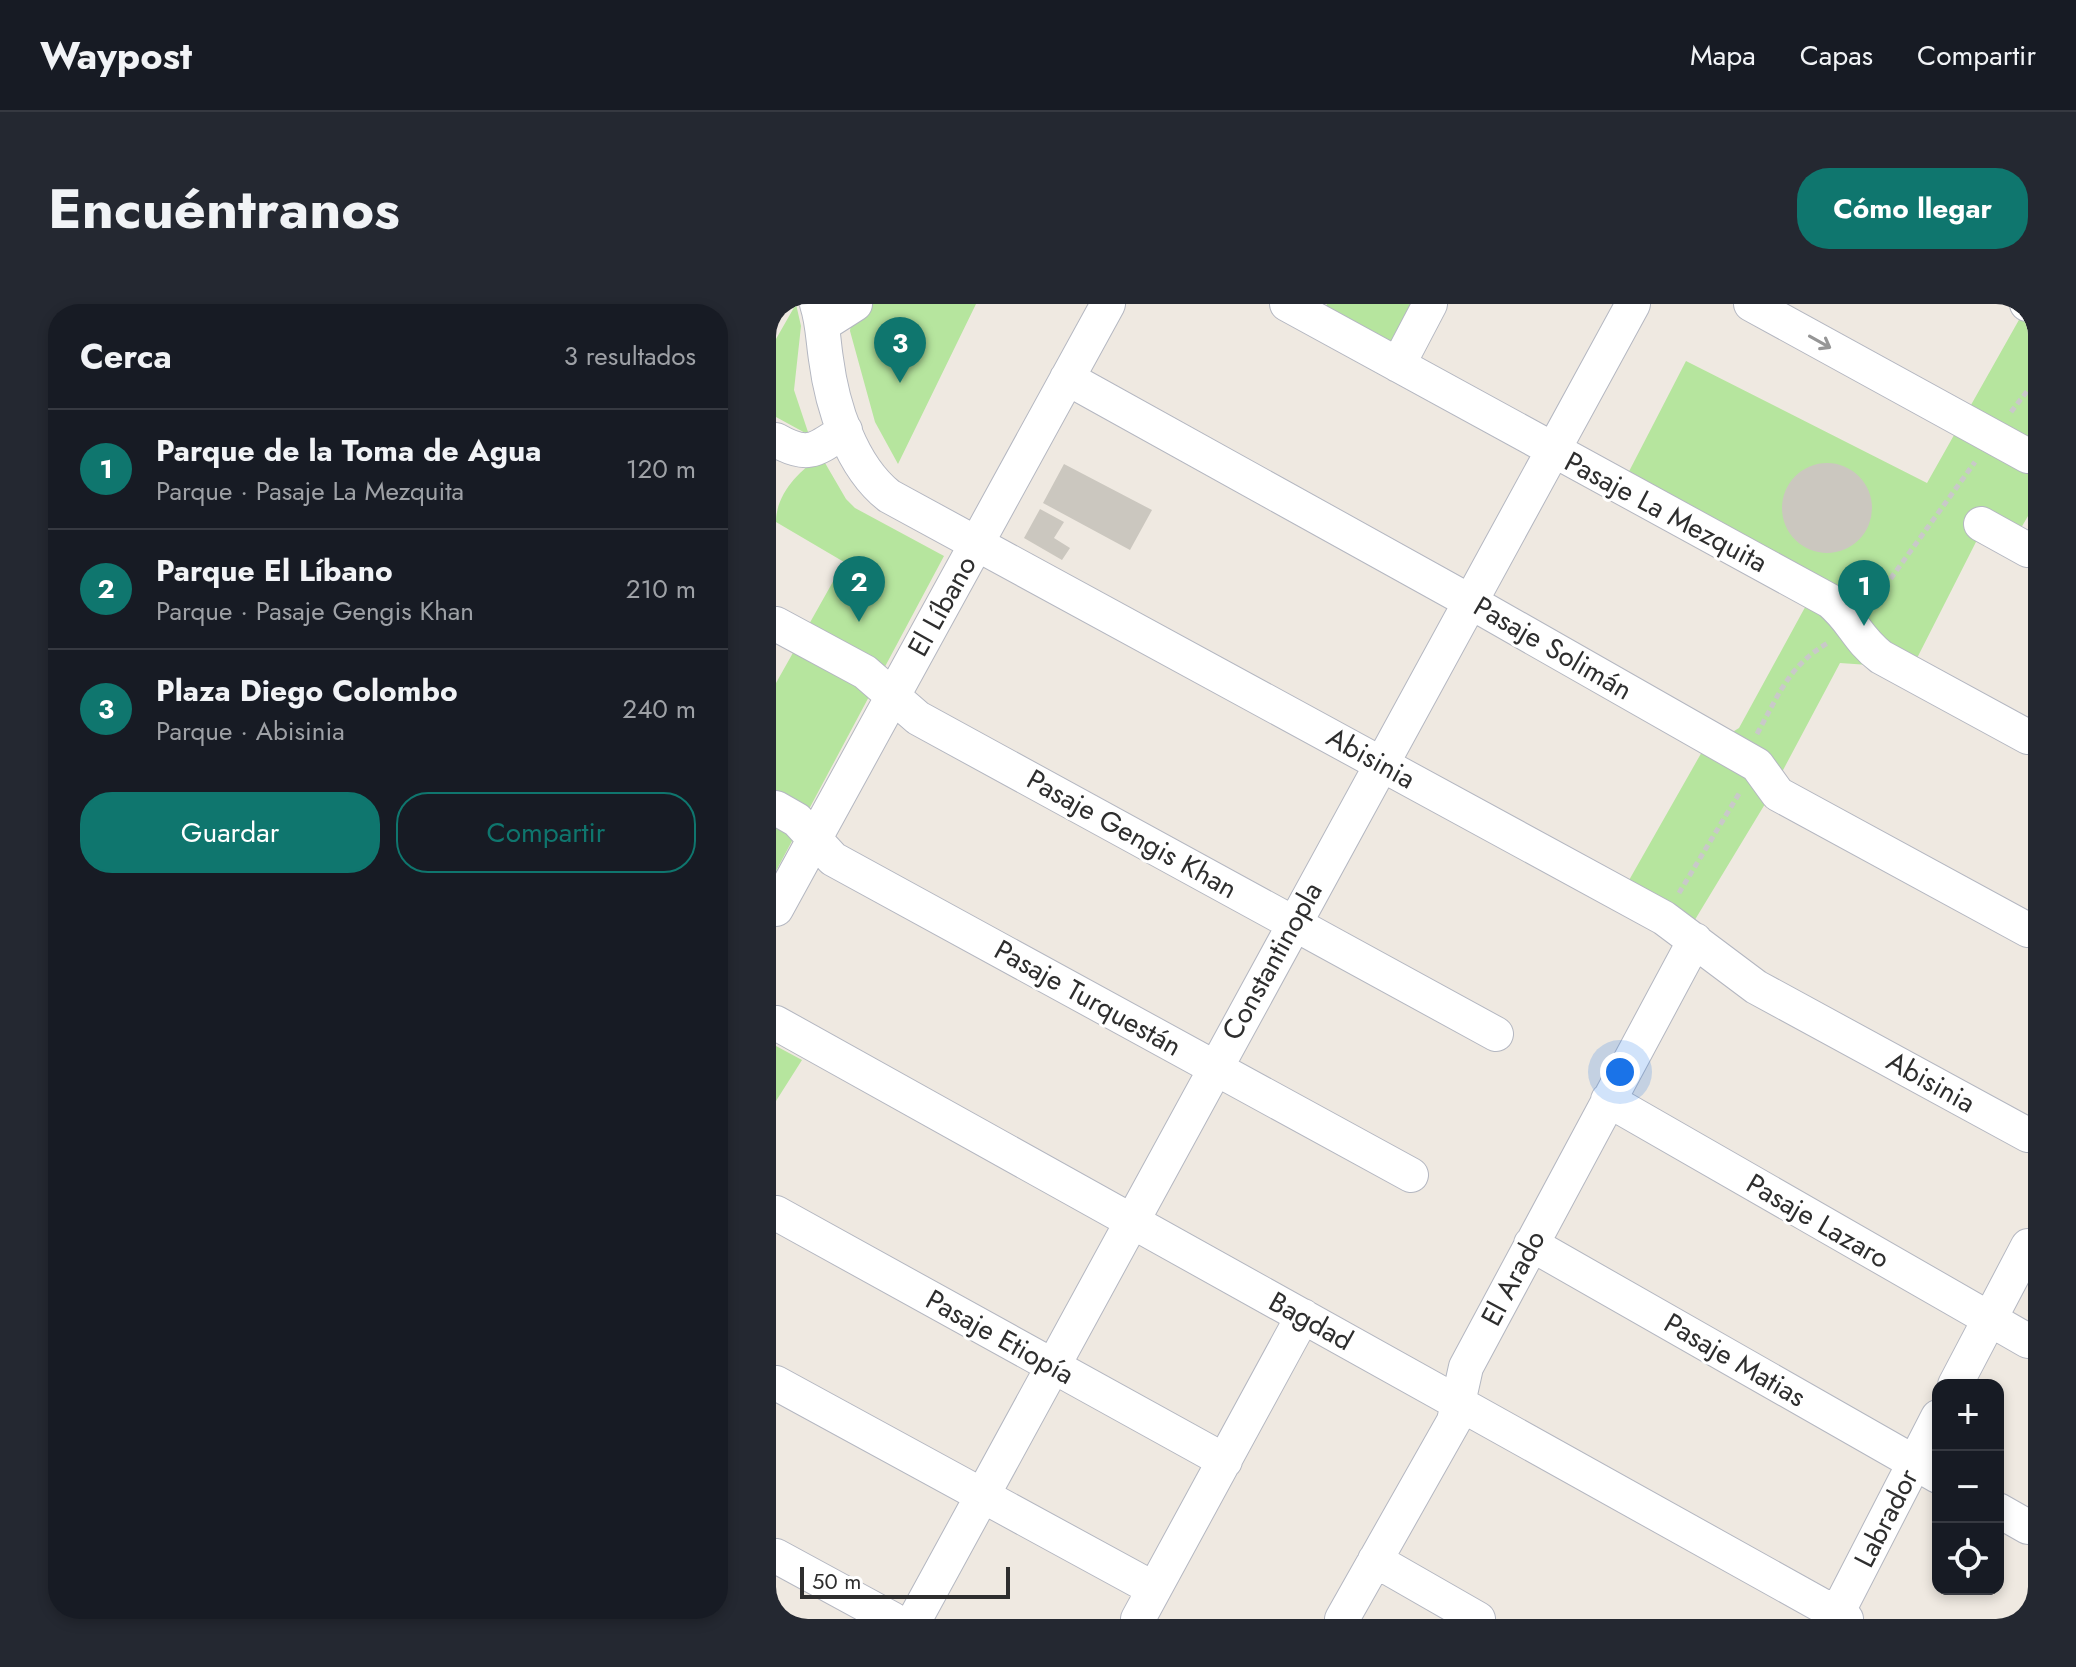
<!DOCTYPE html>
<html lang="es">
<head>
<meta charset="utf-8">
<style>
  :root { --surface:#171b24; --page:#242831; --text:#f1f3f6; --muted:#9ea1a6; --line:#363941; --accent:#0f766e }
  body { margin:0; font-family:Jost,sans-serif; background:var(--page); color:var(--text) }
  .controls { position:absolute; right:24px; bottom:24px; display:grid; overflow:hidden; border-radius:16px; box-shadow:0 4px 12px #0003 }
  .controls button { width:72px; height:72px; display:grid; place-items:center; padding:0; border:0; border-bottom:2px solid var(--line); background:var(--surface); color:var(--text); font:40px sans-serif }
  .scale { position:absolute; left:24px; bottom:20px; width:210px; box-sizing:border-box; padding-left:8px; border:4px solid #2e2e2e; border-top:0; font-size:22px; line-height:28px; white-space:nowrap; color:#2e2e2e; -webkit-text-stroke:6px #fff; paint-order:stroke }
  .you { position:absolute; left:844px; top:768px; width:28px; height:28px; margin:-20px; border:6px solid #fff; border-radius:50%; background:#1a73e8; box-shadow:0 0 0 12px #1a73e833 }
  .badge { display:grid; place-items:center; width:52px; height:52px; border-radius:50%; background:var(--accent); color:#fff; font-size:26px; font-weight:700 }
  .pin { position:absolute; translate:-50% -66px; filter:drop-shadow(0 2px 4px #0008) }
  .pin::after { content:''; position:absolute; top:42px; width:28px; height:24px; background:inherit; clip-path:polygon(0 0,100% 0,50% 100%) }
  .list { margin:0; padding:0; list-style:none }
  h2 { display:flex; justify-content:space-between; align-items:center; height:104px; margin:0; padding:0 32px; font-size:34px }
  h2 small { font-size:26px; font-weight:400; color:var(--muted) }
  .list li { display:grid; grid-template-columns:52px 1fr auto; gap:24px; align-items:center; box-sizing:border-box; height:120px; padding:0 32px; border-top:2px solid var(--line) }
  .list b { display:block; font-size:30px; white-space:nowrap }
  .list p { margin:0; font-size:26px; white-space:nowrap; color:var(--muted) }
  .list em { font-size:26px; font-style:normal; color:var(--muted) }
  .actions { display:flex; gap:16px; padding:24px 32px }
  .actions a { flex:1; padding:18px 0; border:2px solid var(--accent); border-radius:32px; text-align:center; font-size:28px; color:var(--accent) }
  .actions .main { background:var(--accent); color:#fff }
  .icon { flex:none; width:44px; height:44px; fill:none; stroke:currentColor; stroke-width:2; stroke-linecap:round; stroke-linejoin:round }
  .map { position:relative; flex:none; width:1252px; height:1315px; overflow:hidden; border-radius:32px }
  header { display:flex; align-items:center; gap:48px; box-sizing:border-box; height:112px; padding:0 40px; background:var(--surface); border-bottom:2px solid var(--line) }
  header strong { font-size:38px }
  nav { display:flex; gap:44px; margin-inline-start:auto; font-size:28px }
  .intro { display:flex; align-items:center; justify-content:space-between; box-sizing:border-box; height:192px; padding:0 48px }
  h1 { margin:0; font-size:56px }
  .button { padding:20px 36px; border-radius:32px; background:var(--accent); color:#fff; font-size:28px; font-weight:700 }
  main { display:flex; gap:48px; padding:0 48px }
  aside { flex:1; background:var(--surface); border-radius:32px; box-shadow:0 4px 12px #0003 }
  .map>svg:first-child { display:block }
</style>
</head>
<body>
<header>
<strong>Waypost</strong>
<nav><a>Mapa</a><a>Capas</a><a>Compartir</a></nav>
</header>
<div class="intro"><h1>Encuéntranos</h1><a class="button">Cómo llegar</a></div>
<main>
<aside>
<h2>Cerca<small>3 resultados</small></h2>
<ul class="list">
<li><span class="badge">1</span><div><b>Parque de la Toma de Agua</b><p>Parque · Pasaje La Mezquita</p></div><em>120 m</em></li>
<li><span class="badge">2</span><div><b>Parque El Líbano</b><p>Parque · Pasaje Gengis Khan</p></div><em>210 m</em></li>
<li><span class="badge">3</span><div><b>Plaza Diego Colombo</b><p>Parque · Abisinia</p></div><em>240 m</em></li>
</ul>
<div class="actions"><a class="main">Guardar</a><a>Compartir</a></div>
</aside>
<div class="map">
<svg width="1252" height="1315" viewBox="0 0 1252 1315">
  <rect width="100%" height="100%" fill="#efe9e1"/>
  <!-- green -->
  <path fill="#b6e59e" d="M 20,0 L 25,22 L 18,86 L 33,131 L 0,113 L 0,35 Z
    M 90,0 L 200,0 L 122,160 L 99,118 L 74,27 L 75,19 Z
    M 551,0 L 645,0 L 622,43 L 549,4 Z
    M 1244,14 L 1252,18 L 1252,212 L 1231,248 L 1202,234 L 1136,364 L 1064,359 L 989,500 L 917,619 L 852,578 L 927,446 L 963,424 L 1039,285 L 846,181 L 910,57 L 1151,179 Z
    M 45,152 L 70,195 L 79,204 L 168,252 L 0,567 L 0,379 L 68,258 L 0,218 C 0,190 23,167 45,152 Z
    M 0,742 L 26,756 L 0,797 Z"/>
  <!-- building -->
  <path fill="#cbc7bf" d="M1006 204a45 45 0 1 1 90 0a45 45 0 1 1-90 0Z
    M 288,160 L 376,206 L 354,246 L 267,199 Z
    M 264,205 L 288,218 L 278,234 L 294,244 L 286,256 L 248,234 Z"/>
  <g fill="none" stroke-linecap="round" stroke-linejoin="round">
    <!-- minor casing -->
    <g stroke="#b4b7c1" stroke-width="36">
      <path id="minor" d="M 41,0 C 47,18 47,36 50,55 C 56,102 75,162 113,192 L 888,614 L 980,683 L 1252,831
        M 511,0 L 1054,297 C 1077,316 1081,335 1105,353 L 1252,433
        M 975,0 L 1252,152
        M 1251,0 L 1252,0
        M 46,21 L 79,0
        M 622,61 L 654,0
        M 291,74 L 693,297 L 981,461 L 1002,490 L 1252,626
        M 0,136 C 33,155 41,145 69,126
        M 1205,220 L 1252,246
        M 0,320 L 89,368 L 142,414 L 720,730
        M 0,504 L 21,516 L 57,555 L 635,871
        M 0,605 L 332,0
        M 0,719 L 1070,1315
        M 832,796 L 1252,1037
        M 0,909 L 449,1157
        M 755,940 L 1162,1172
        M 0,1079 L 378,1285
        M 1179,1081 L 1252,942
        M 1222,1206 L 1252,1223
        M 0,1252 L 116,1315
        M 599,1256 L 702,1315
        M 139,1315 L 857,0
        M 362,1315 L 527,1012
        M 566,1315 L 678,1117 L 690,1063 L 919,636
        M 1058,1315 L 1162,1113"/>
    </g>
    <!-- path -->
    <path stroke="#c9c9c9" stroke-width="5" stroke-dasharray="6 4" stroke-linecap="butt" d="M 1235,108 L 1252,86
      M 1097,299 L 1199,158
      M 981,430 C 1002,392 1013,361 1052,339
      M 903,589 L 964,488"/>
    <!-- minor -->
    <use href="#minor" stroke="#fff" stroke-width="34"/>
  </g>
  <!-- one-way arrows -->
  <defs><path id="oneway-shaft" d="M-6 0H5M1.5-3L5.5 0L1.5 3" fill="none" stroke-width="1.6" stroke-linecap="round" stroke-linejoin="round" transform="scale(2)"/></defs>
  <use stroke="#969696" href="#oneway-shaft" transform="translate(1044 38) rotate(29)"/>
  <g text-anchor="middle" dominant-baseline="central" stroke-width="6" stroke-linejoin="round" paint-order="stroke">
    <!-- street labels -->
    <g font-size="28" fill="#2e2e2e" stroke="#fff">
      <text transform="translate(890 208) rotate(28)">Pasaje La Mezquita</text>
      <text transform="translate(166 302) rotate(-61)">El Líbano</text>
      <text transform="translate(777 344) rotate(30)">Pasaje Solimán</text>
      <text transform="translate(595 454) rotate(29)">Abisinia</text>
      <text transform="translate(356 530) rotate(29)">Pasaje Gengis Khan</text>
      <text transform="translate(496 657) rotate(-61)">Constantinopla</text>
      <text transform="translate(312 694) rotate(29)">Pasaje Turquestán</text>
      <text transform="translate(1155 778) rotate(29)">Abisinia</text>
      <text transform="translate(1042 917) rotate(30)">Pasaje Lazaro</text>
      <text transform="translate(737 974) rotate(-62)">El Arado</text>
      <text transform="translate(535 1017) rotate(29)">Bagdad</text>
      <text transform="translate(224 1033) rotate(29)">Pasaje Etiopía</text>
      <text transform="translate(959 1056) rotate(30)">Pasaje Matias</text>
      <text transform="translate(1110 1214) rotate(-63)">Labrador</text>
    </g>
  </g>
</svg>
<div class="controls">
<button>+</button>
<button>−</button>
<button><svg class="icon" aria-label="locate" viewBox="0 0 24 24"><circle cx="12" cy="12" r="6"/><path d="M12 2v4M12 18v4M2 12h4M18 12h4"/></svg></button>
</div>
<div class="scale">50 m</div>
<div class="you"></div>
<div class="pin badge" style="left:1088px;top:322px">1</div>
<div class="pin badge" style="left:83px;top:318px">2</div>
<div class="pin badge" style="left:124px;top:79px">3</div>
</div>
</main>
</body>
</html>
